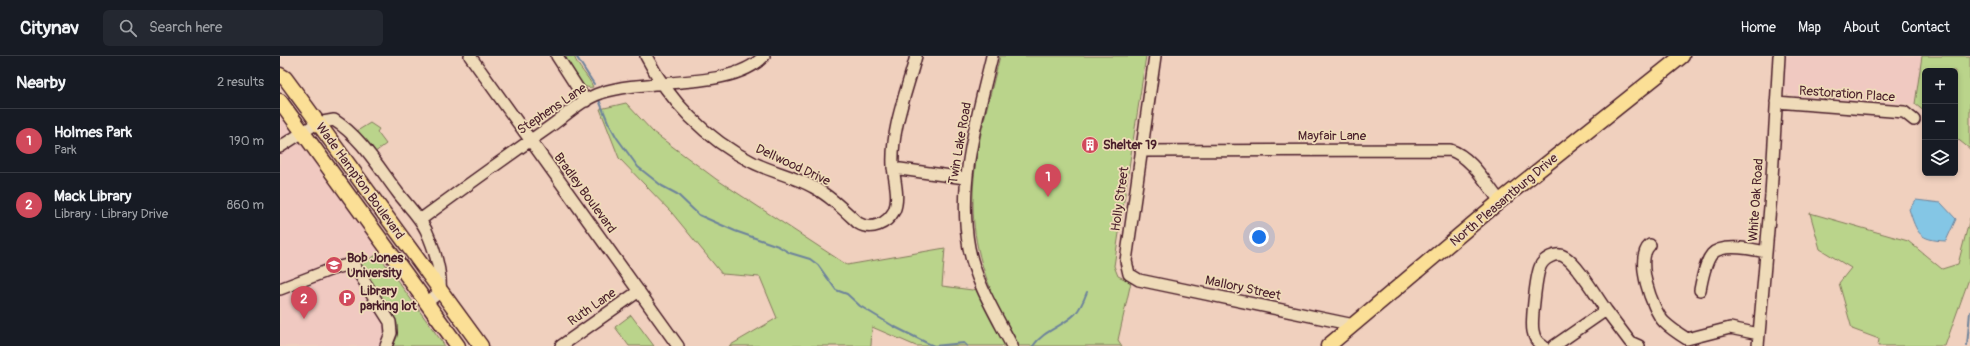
<!DOCTYPE html>
<html lang="en">
<head>
<meta charset="utf-8">
<style>
  :root { --surface:#171b24; --page:#242831; --text:#f1f3f6; --muted:#9ea1a6; --line:#363941; --accent:#d1495b }
  body { margin:0; font-family:Pangolin,sans-serif; background:var(--page); color:var(--text) }
  .controls { position:absolute; right:12px; top:12px; display:grid; overflow:hidden; border-radius:6px; box-shadow:0 2px 6px #0003 }
  .controls button { width:36px; height:36px; display:grid; place-items:center; padding:0; border:0; border-bottom:1px solid var(--line); background:var(--surface); color:var(--text); font:20px sans-serif }
  .you { position:absolute; left:979px; top:181px; width:14px; height:14px; margin:-10px; border:3px solid #fff; border-radius:50%; background:#1a73e8; box-shadow:0 0 0 6px #1a73e833 }
  .badge { display:grid; place-items:center; width:26px; height:26px; border-radius:50%; background:var(--accent); color:#fff; font-size:13px; font-weight:700 }
  .pin { position:absolute; translate:-50% -33px; filter:drop-shadow(0 1px 2px #0008) }
  .pin::after { content:''; position:absolute; top:21px; width:14px; height:12px; background:inherit; clip-path:polygon(0 0,100% 0,50% 100%) }
  .list { margin:0; padding:0; list-style:none }
  h2 { display:flex; justify-content:space-between; align-items:center; height:52px; margin:0; padding:0 16px; font-size:17px }
  h2 small { font-size:13px; font-weight:400; color:var(--muted) }
  .list li { display:grid; grid-template-columns:26px 1fr auto; gap:12px; align-items:center; box-sizing:border-box; height:64px; padding:0 16px; border-top:1px solid var(--line) }
  .list b { display:block; font-size:15px; white-space:nowrap }
  .list p { margin:0; font-size:13px; white-space:nowrap; color:var(--muted) }
  .list em { font-size:13px; font-style:normal; color:var(--muted) }
  .icon { flex:none; width:22px; height:22px; fill:none; stroke:currentColor; stroke-width:2; stroke-linecap:round; stroke-linejoin:round }
  .map { position:relative; flex:none; width:1690px; height:290px; overflow:hidden }
  header { display:flex; align-items:center; gap:24px; box-sizing:border-box; height:56px; padding:0 20px; background:var(--surface); border-bottom:1px solid var(--line) }
  header strong { font-size:19px }
  nav { display:flex; gap:22px; margin-inline-start:auto; font-size:14px }
  .search { width:280px; height:36px; background:var(--page); display:flex; align-items:center; gap:10px; box-sizing:border-box; padding:0 14px; border-radius:6px; color:var(--muted); font-size:15px }
  main { display:flex }
  aside { flex:1; background:var(--surface) }
  .map>svg:first-child { display:block }
</style>
</head>
<body>
<header>
<strong>Citynav</strong>
<div class="search"><svg class="icon" aria-label="search" viewBox="0 0 24 24"><circle cx="10" cy="10" r="6"/><path d="M15 15l6 6"/></svg>Search here</div>
<nav><a>Home</a><a>Map</a><a>About</a><a>Contact</a></nav>
</header>
<main>
<aside>
<h2>Nearby<small>2 results</small></h2>
<ul class="list">
<li><span class="badge">1</span><div><b>Holmes Park</b><p>Park</p></div><em>190 m</em></li>
<li><span class="badge">2</span><div><b>Mack Library</b><p>Library · Library Drive</p></div><em>860 m</em></li>
</ul>
</aside>
<div class="map">
<svg width="1690" height="290" viewBox="0 0 1690 290">
  <rect width="100%" height="100%" fill="#f0d0be"/>
  <filter id="ink" filterUnits="userSpaceOnUse"><feTurbulence type="fractalNoise" baseFrequency=".025" numOctaves="2"/><feDisplacementMap in="SourceGraphic" scale="8" xChannelSelector="R" yChannelSelector="G"/><feConvolveMatrix kernelMatrix="1 2 1 2 8 2 1 2 1" color-interpolation-filters="sRGB"/></filter>
  <g filter="url(#ink)">
    <!-- built -->
    <path fill="#f0c9c1" d="M 1506,0 L 1642,0 L 1635,48 L 1560,44 L 1516,40 L 1504,37 Z
      M 0,60 L 50,128 L 168,290 L 0,290 Z"/>
    <!-- green -->
    <path fill="#bad48b" stroke="#827a5b" d="M 281,0 L 294,0 C 298,12 308,19 313,31 C 298,35 288,11 281,0 Z
      M 720,0 L 866,0 L 834,210 L 838,220 L 851,226 L 838,284 L 842,290 L 636,290 L 592,271 L 591,290 L 449,290 L 497,262 L 480,221 L 442,218 L 392,157 L 339,102 L 320,53 L 346,47 L 373,76 L 436,123 L 567,209 L 665,192 L 662,230 L 692,234 L 710,231 C 676,148 700,82 720,0 Z
      M 1642,0 L 1690,0 L 1690,93 L 1675,81 L 1675,15 L 1645,15 L 1645,56 L 1635,48 Z
      M 90,67 L 99,73 L 97,76 L 106,88 L 94,97 L 77,75 Z
      M 1530,157 L 1628,185 L 1662,213 L 1678,208 L 1690,162 L 1690,220 L 1665,290 L 1598,290 L 1599,283 L 1572,273 L 1559,227 L 1571,212 L 1540,193 Z
      M 98,198 L 165,290 L 113,290 L 117,281 L 117,267 L 81,208 Z
      M 351,259 L 374,290 L 349,290 L 335,271 Z"/>
    <!-- water -->
    <path fill="#84c6e5" stroke="#6d839b" d="M 1636,144 L 1661,147 L 1676,163 L 1666,185 C 1639,184 1637,178 1629,153 Z"/>
    <g fill="none" stroke-linecap="round" stroke-linejoin="round">
      <!-- stream -->
      <path stroke="#6d839b" stroke-width="2" d="M 296,0 L 314,28
        M 319,44 L 328,66 L 337,82 L 358,111 L 382,130 L 397,138 L 419,159 L 455,175 L 498,190 L 510,197 L 530,203 L 538,209 L 556,234 L 567,238 L 580,250 L 613,270 L 647,287 L 654,290 L 684,287 L 687,290
        M 753,290 C 764,274 782,271 795,258 C 801,252 804,244 807,236
        M 1687,290 L 1690,256"/>
      <!-- minor casing -->
      <g stroke="#4a1f2b" stroke-width="14">
        <path id="minor" d="M 190,0 L 398,290
          M 277,0 L 306,45
          M 366,0 C 389,45 426,83 472,106 C 491,116 514,120 533,131 C 550,140 564,154 578,167 C 591,175 607,168 614,155 C 620,142 614,123 613,110 C 611,73 627,35 636,0
          M 712,0 C 697,63 677,127 689,192 C 696,227 716,259 732,290
          M 875,0 L 846,205 L 849,218 L 859,224 L 1074,269
          M 1496,46 L 1624,56 L 1634,64
          M 0,91 L 37,67 L 54,64 C 81,81 99,112 118,137 C 127,149 139,160 146,174 C 154,192 162,216 160,236 L 146,247
          M 861,95 L 1170,94 C 1192,101 1206,128 1220,145
          M 613,112 L 685,122
          M 140,164 C 182,133 225,102 268,72 C 284,61 302,43 321,37 C 367,21 451,35 484,0
          M 1370,189 C 1354,203 1372,253 1384,266 C 1391,273 1399,278 1407,283 L 1450,272 L 1479,278
          M 0,233 L 52,213 L 71,208 L 75,211 L 110,266 L 111,277 L 106,290
          M 1420,234 C 1422,224 1425,206 1432,198 C 1442,187 1472,193 1486,196
          M 1326,254 L 1350,286 L 1359,290
          M 281,290 L 359,235
          M 1263,290 C 1257,287 1254,281 1253,275 C 1251,266 1256,221 1260,211 C 1263,203 1276,195 1285,201 C 1298,209 1316,240 1326,254 L 1274,290
          M 1478,290 L 1491,139 L 1499,0"/>
      </g>
      <!-- major casing -->
      <g stroke="#4a1f2b" stroke-width="17">
        <path id="major" d="M 0,19 L 5,22 L 25,49 L 201,290
          M 0,45 L 178,290
          M 1048,290 L 1220,145 L 1402,0"/>
      </g>
      <!-- minor -->
      <use href="#minor" stroke="#efdbb9" stroke-width="11"/>
      <!-- major -->
      <use href="#major" stroke="#fbdf96" stroke-width="14"/>
    </g>
  </g>
  <!-- icons -->
  <defs>
    <g id="building-disc" transform="scale(0.9)"><circle r="9.5" fill="#d1495b" stroke="#efdbb9"/><path d="M-4-6H4V6H1V3H-1V6H-4ZM-2.5-4.3h1.7v1.8h-1.7ZM.8-4.3h1.7v1.8H.8ZM-2.5-1h1.7V.8h-1.7ZM.8-1h1.7V.8H.8Z" fill="#fff"/></g>
    <g id="university-disc" transform="scale(0.9)"><circle r="9.5" fill="#d1495b" stroke="#efdbb9"/><path d="M0-5L7-2L0 1L-7-2ZM-4 1L0 2.5L4 1V4Q0 6-4 4Z" fill="#fff"/></g>
    <g id="parking-disc" transform="scale(0.9)"><circle r="9.5" fill="#d1495b" stroke="#efdbb9"/><path d="M-3.5-5.5H1a3.5 3.5 0 0 1 0 7H-1V5.5H-3.5ZM-1-3.4V-.6H.8a1.4 1.4 0 0 0 0-2.8Z" fill="#fff"/></g>
  </defs>
  <g fill-rule="evenodd">
    <use href="#building-disc" x="810" y="89"/>
    <use href="#university-disc" x="54" y="209"/>
    <use href="#parking-disc" x="67" y="242"/>
  </g>
  <g text-anchor="middle" dominant-baseline="central" stroke-width="3.5" stroke-linejoin="round" paint-order="stroke">
    <!-- street labels -->
    <g font-size="13" fill="#4a1f2b" stroke="#efdbb9">
      <text transform="translate(1567 38) rotate(4)">Restoration Place</text>
      <text transform="translate(272 53) rotate(-34)">Stephens Lane</text>
      <text x="1052" y="80">Mayfair Lane</text>
      <text transform="translate(680 87) rotate(-80)">Twin Lake Road</text>
      <text transform="translate(513 109) rotate(25)">Dellwood Drive</text>
      <text transform="translate(80 125) rotate(54)">Wade Hampton Boulevard</text>
      <text transform="translate(305 137) rotate(54)">Bradley Boulevard</text>
      <text transform="translate(840 143) rotate(-82)">Holly Street</text>
      <text transform="translate(1224 144) rotate(-40)">North Pleasantburg Drive</text>
      <text transform="translate(1476 144) rotate(-86)">White Oak Road</text>
      <text transform="translate(963 232) rotate(12)">Mallory Street</text>
      <text transform="translate(312 251) rotate(-35)">Ruth Lane</text>
    </g>
    <!-- poi labels -->
    <g font-size="13" font-weight="bold" fill="#4a1f2b" stroke="#efdbb9" text-anchor="start">
      <text x="823" y="89">Shelter 19</text>
      <text x="67" y="202">Bob Jones<tspan x="67" dy="15">University</tspan></text>
      <text x="80" y="235">Library<tspan x="80" dy="15">parking lot</tspan></text>
    </g>
  </g>
</svg>
<div class="controls">
<button>+</button>
<button>−</button>
<button><svg class="icon" aria-label="layers" viewBox="0 0 24 24"><path d="M12 4l9 5-9 5-9-5zM3 14l9 5 9-5"/></svg></button>
</div>
<div class="you"></div>
<div class="pin badge" style="left:768px;top:141px">1</div>
<div class="pin badge" style="left:24px;top:263px">2</div>
</div>
</main>
</body>
</html>
